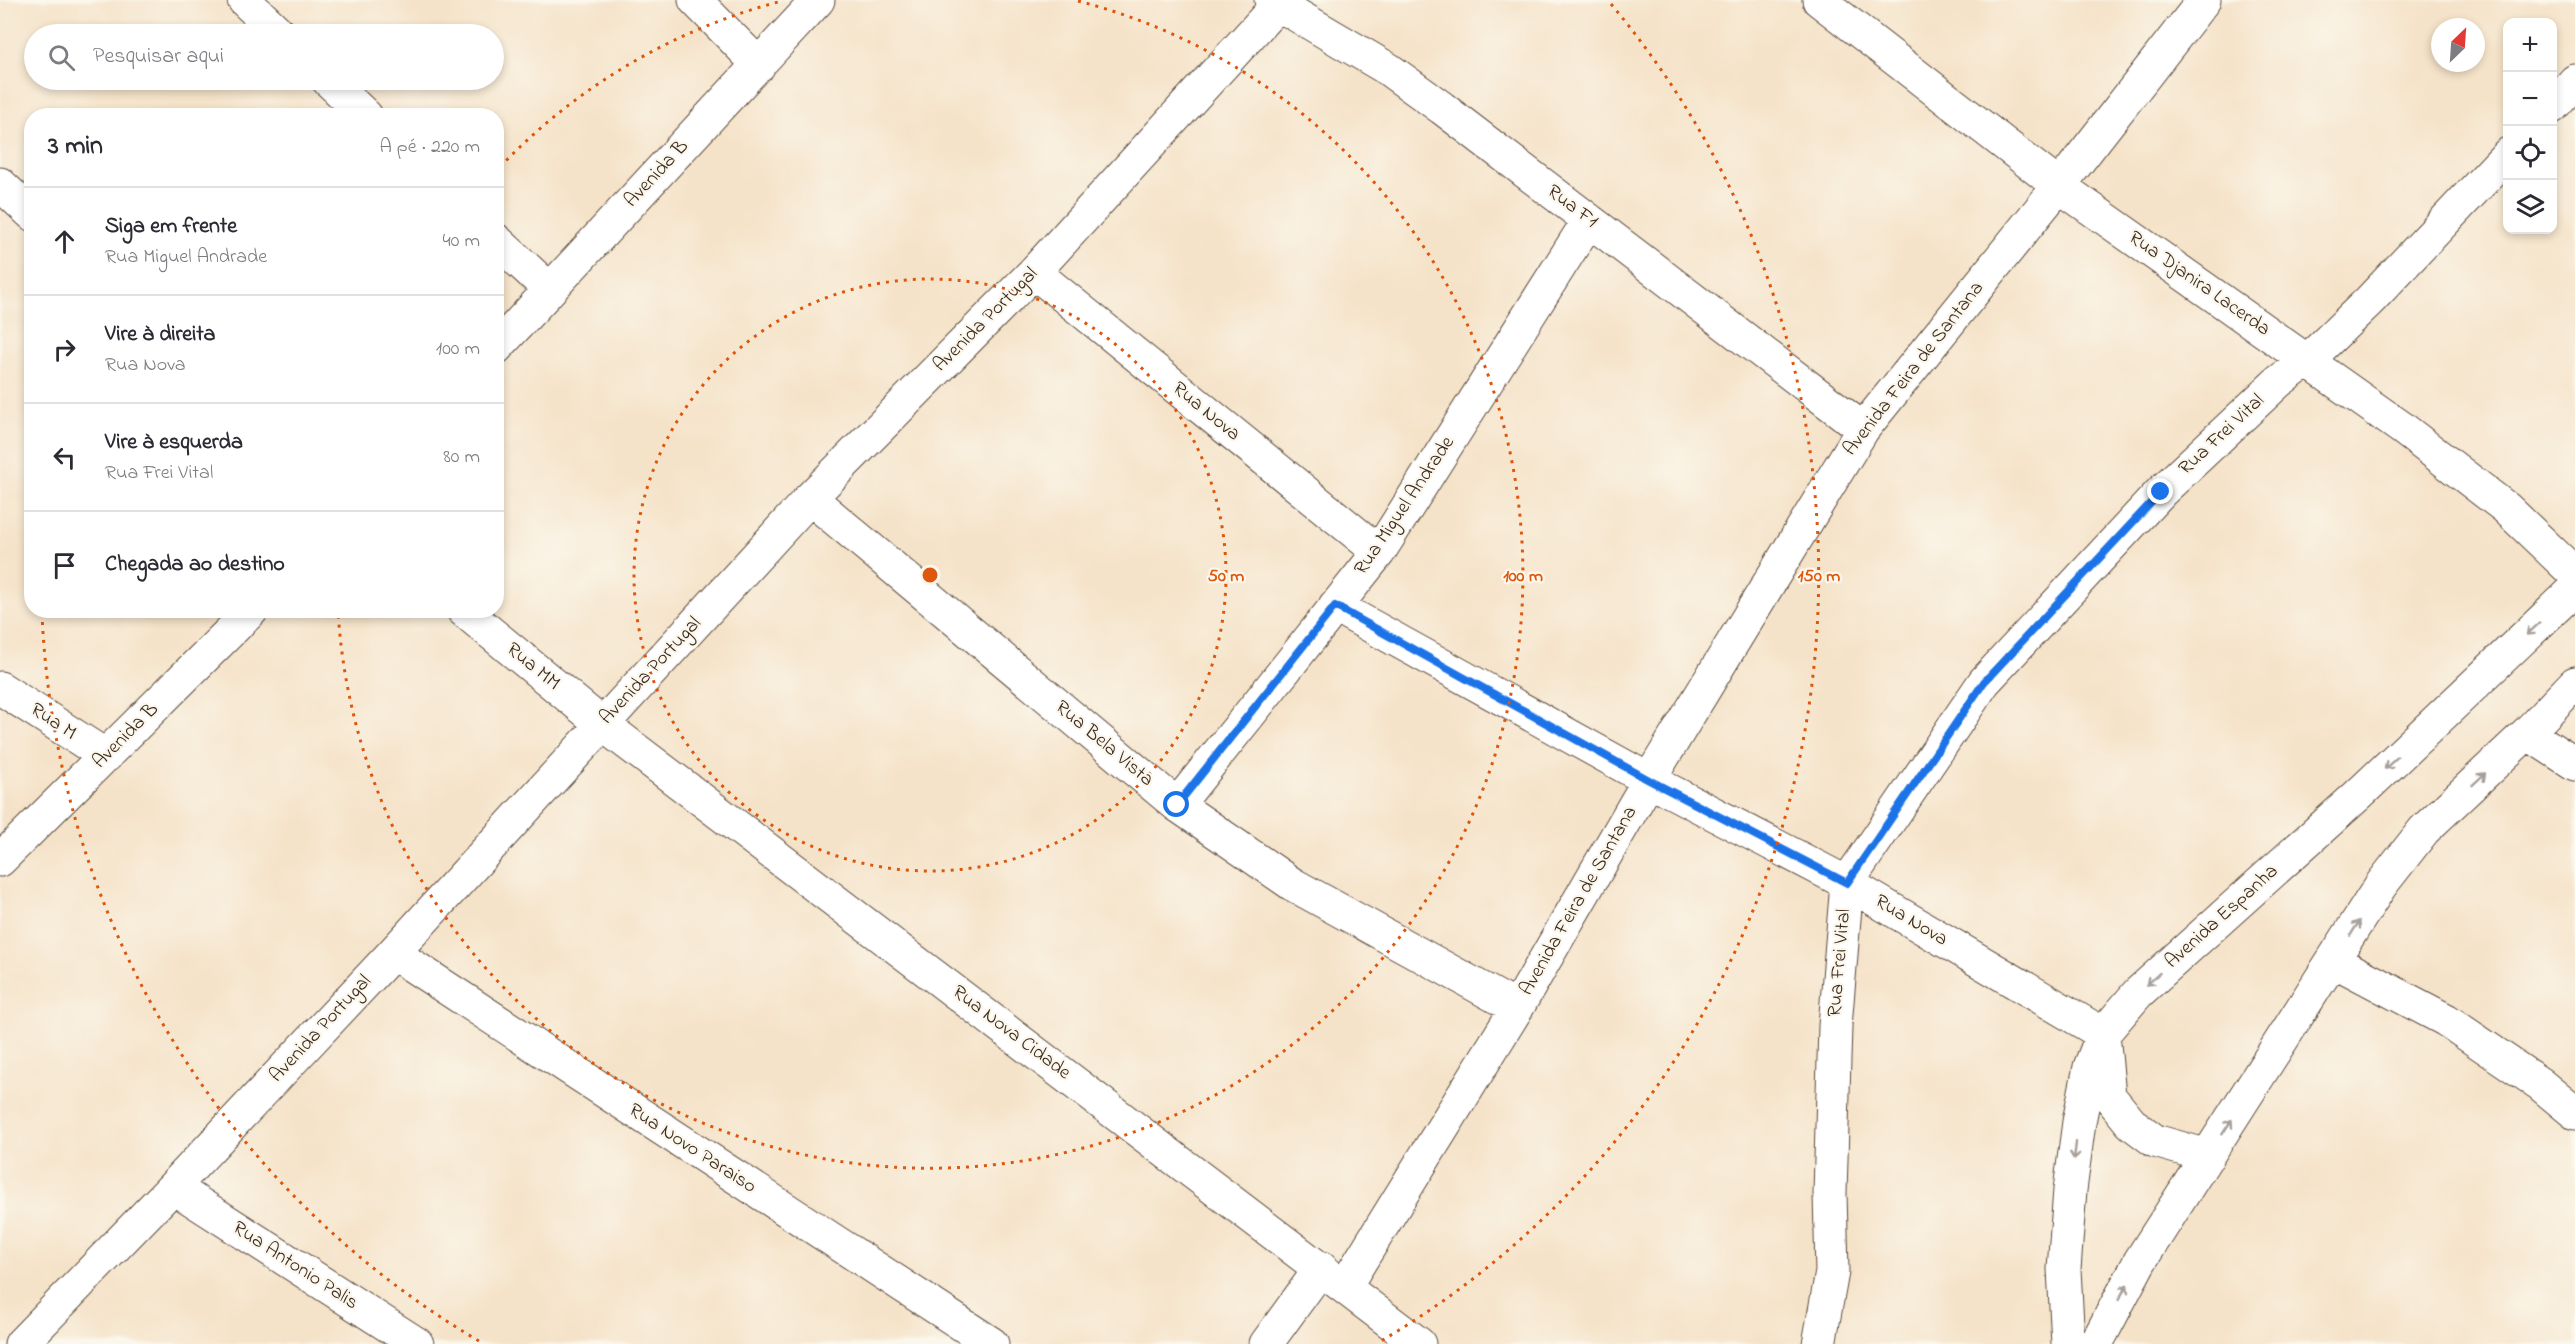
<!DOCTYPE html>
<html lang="pt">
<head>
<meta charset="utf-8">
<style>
  :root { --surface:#fff; --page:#f7f7f7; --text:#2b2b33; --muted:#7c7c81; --line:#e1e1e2 }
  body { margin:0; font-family:"Indie Flower",sans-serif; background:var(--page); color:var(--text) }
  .controls { position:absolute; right:18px; top:18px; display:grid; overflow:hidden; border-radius:12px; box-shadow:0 3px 9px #0003 }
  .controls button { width:54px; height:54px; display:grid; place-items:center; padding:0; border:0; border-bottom:2px solid var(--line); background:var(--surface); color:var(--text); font:30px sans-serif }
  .compass { position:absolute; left:2431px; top:18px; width:54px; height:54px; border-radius:50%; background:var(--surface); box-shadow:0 3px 9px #0003; rotate:25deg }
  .stop { position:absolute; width:18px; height:18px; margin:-14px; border:4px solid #1a73e8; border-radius:50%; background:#fff }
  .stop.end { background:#1a73e8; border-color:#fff; box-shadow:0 2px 6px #0008 }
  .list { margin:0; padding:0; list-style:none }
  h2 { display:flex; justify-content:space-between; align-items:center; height:78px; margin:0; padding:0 24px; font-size:26px }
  h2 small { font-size:20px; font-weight:400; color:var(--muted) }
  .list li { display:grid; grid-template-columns:39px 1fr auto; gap:18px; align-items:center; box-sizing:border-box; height:108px; padding:0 24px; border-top:2px solid var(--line) }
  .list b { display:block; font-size:22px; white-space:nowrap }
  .list p { margin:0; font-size:20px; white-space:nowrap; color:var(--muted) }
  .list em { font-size:20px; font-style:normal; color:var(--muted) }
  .icon { flex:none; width:33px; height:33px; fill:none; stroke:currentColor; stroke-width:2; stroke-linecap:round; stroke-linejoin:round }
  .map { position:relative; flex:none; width:2575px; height:1344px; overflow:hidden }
  .search { position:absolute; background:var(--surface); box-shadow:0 3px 9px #0003; left:24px; top:24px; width:480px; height:66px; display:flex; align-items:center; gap:15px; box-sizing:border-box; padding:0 21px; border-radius:33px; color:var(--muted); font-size:22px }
  .panel { position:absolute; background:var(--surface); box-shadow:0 3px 9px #0003; left:24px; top:108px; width:480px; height:510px; border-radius:24px }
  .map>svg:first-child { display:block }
</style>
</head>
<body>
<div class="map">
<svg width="2575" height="1344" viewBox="0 0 2575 1344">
  <rect width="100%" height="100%" fill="#fbf7ec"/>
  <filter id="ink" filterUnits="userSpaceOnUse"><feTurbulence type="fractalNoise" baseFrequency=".0167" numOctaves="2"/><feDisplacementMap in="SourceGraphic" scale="12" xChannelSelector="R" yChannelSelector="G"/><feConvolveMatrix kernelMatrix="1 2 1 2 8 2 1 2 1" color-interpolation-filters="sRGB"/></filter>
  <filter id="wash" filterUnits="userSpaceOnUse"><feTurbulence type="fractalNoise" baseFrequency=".008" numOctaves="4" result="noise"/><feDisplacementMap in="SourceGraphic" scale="24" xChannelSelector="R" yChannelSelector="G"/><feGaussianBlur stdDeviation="1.35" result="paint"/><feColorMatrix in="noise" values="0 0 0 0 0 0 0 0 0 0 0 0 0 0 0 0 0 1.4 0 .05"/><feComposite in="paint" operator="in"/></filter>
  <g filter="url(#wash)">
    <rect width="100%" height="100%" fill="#f5e3c9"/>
  </g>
  <g filter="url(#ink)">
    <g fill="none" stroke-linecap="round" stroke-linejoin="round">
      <!-- minor casing -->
      <g stroke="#574638" stroke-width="35">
        <path id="minor" d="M 244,0 L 280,34
          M 695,0 L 759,65
          M 1271,0 L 1388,69 L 1442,108 L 1863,429
          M 1819,0 L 2059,186 L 2402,428 L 2506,508 L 2575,574
          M 328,80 L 366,116
          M 2552,107 L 2575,81
          M 0,184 L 32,214
          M 496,240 L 549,289
          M 1034,272 L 1379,552
          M 496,348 L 818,0
          M 810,498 L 1177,805 L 1292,884 L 1517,1008
          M 1335,606 L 1649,780 L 1847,883 L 2103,1034 L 2109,1096 L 2131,1123 L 2155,1141 L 2208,1156
          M 463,610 L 602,724 L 1419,1344
          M 0,688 L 106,756
          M 2527,733 L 2575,764
          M 1177,805 L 1379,552 L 1589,220
          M 0,860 L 252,610
          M 393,953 L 992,1344
          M 2334,961 L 2446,1020 L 2540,1084 L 2575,1113
          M 173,1187 L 417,1344
          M 1345,1286 L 1517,1008 L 1649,780 L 1863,429 L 2059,186 L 2204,0
          M 21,1344 L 173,1187 L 393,953 L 810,498 L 1034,272 L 1282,0
          M 1266,1344 L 1321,1268
          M 1819,1344 L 1832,1272 L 1830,1193 L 1835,1026 L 1847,883 L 1984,682 L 2161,492 L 2278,382 L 2308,360 L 2370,300 L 2508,154
          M 2068,1344 L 2064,1269 L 2070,1190 L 2079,1122 L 2090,1067 L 2103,1034 L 2138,993 L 2358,795 L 2575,589
          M 2096,1344 L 2140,1261 L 2381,885 L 2424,830 L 2527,733 L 2575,683"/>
      </g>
      <!-- minor -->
      <use href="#minor" stroke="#fff" stroke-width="33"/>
    </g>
    <!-- one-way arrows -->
    <defs><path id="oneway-shaft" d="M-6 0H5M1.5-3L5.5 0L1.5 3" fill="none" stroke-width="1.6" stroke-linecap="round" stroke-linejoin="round" transform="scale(1.5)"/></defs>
    <g stroke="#a79f9a">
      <use href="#oneway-shaft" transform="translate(2533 629) rotate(137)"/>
      <use href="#oneway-shaft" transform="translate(2391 763) rotate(137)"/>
      <use href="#oneway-shaft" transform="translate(2479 779) rotate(-43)"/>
      <use href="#oneway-shaft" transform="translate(2355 928) rotate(-58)"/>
      <use href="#oneway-shaft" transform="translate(2153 979) rotate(138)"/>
      <use href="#oneway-shaft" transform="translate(2227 1127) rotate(-57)"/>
      <use href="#oneway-shaft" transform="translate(2075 1151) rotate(97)"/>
      <use href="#oneway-shaft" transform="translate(2123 1292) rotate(-61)"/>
    </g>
  </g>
  <g fill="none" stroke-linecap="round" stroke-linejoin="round" filter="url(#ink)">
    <!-- route -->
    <path stroke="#1a73e8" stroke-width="8" d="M 1177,805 L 1335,606 L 1649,780 L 1847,883 L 1984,682 L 2161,492"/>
  </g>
  <!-- distance rings -->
  <g fill="none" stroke="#df570d" stroke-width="3" stroke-dasharray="3 6">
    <circle cx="930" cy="575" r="296"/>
    <path d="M500 167A593 593 0 0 1 782 1M1078 1A593 593 0 1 1 338 611"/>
    <path d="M479 1341A889 889 0 0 1 42 614M1611 4A889 889 0 0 1 1381 1341"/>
  </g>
  <g text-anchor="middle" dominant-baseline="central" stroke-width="4.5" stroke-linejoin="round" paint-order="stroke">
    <!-- street labels -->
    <g font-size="20" fill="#3b2a1e" stroke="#fbf7ec">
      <text transform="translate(657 174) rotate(-47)">Avenida B</text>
      <text transform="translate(1572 207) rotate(37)">Rua F1</text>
      <text transform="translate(2199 284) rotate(35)">Rua Djanira Lacerda</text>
      <text transform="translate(986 320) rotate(-45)">Avenida Portugal</text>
      <text transform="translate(1914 369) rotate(-52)">Avenida Feira de Santana</text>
      <text transform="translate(1206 412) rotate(39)">Rua Nova</text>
      <text transform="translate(2222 435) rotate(-43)">Rua Frei Vital</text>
      <text transform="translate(1405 506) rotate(-56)">Rua Miguel Andrade</text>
      <text transform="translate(533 667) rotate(39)">Rua MM</text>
      <text transform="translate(651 671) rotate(-47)">Avenida Portugal</text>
      <text transform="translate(53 722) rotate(33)">Rua M</text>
      <text transform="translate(126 736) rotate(-45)">Avenida B</text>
      <text transform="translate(1104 744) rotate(40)">Rua Bela Vista</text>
      <text transform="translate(1579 901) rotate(-60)">Avenida Feira de Santana</text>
      <text transform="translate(2222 917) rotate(-42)">Avenida Espanha</text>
      <text transform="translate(1911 921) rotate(31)">Rua Nova</text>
      <text transform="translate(1840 963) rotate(-85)">Rua Frei Vital</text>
      <text transform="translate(321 1029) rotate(-47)">Avenida Portugal</text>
      <text transform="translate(1011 1033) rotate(37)">Rua Nova Cidade</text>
      <text transform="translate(692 1149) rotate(33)">Rua Novo Paraiso</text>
      <text transform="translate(295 1266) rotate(33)">Rua Antonio Palis</text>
    </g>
  </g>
  <circle cx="930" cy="575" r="9" fill="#df570d" stroke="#fbf7ec" stroke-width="3"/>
  <g font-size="18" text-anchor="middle" font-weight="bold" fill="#df570d" stroke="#fbf7ec" stroke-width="4.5" stroke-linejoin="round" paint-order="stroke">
    <text x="1226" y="581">50 m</text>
    <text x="1523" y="581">100 m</text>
    <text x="1819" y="581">150 m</text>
  </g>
</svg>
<div class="controls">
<button>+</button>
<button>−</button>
<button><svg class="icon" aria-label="locate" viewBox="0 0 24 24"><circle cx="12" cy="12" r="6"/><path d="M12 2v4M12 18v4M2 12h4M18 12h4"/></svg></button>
<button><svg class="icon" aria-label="layers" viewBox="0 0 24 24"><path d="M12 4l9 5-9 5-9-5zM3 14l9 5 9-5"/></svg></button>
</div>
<svg class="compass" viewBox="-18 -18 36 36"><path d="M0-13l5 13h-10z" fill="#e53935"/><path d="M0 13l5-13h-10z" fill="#7c7c81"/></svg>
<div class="stop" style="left:1177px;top:805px"></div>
<div class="stop end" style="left:2161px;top:492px"></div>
<div class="search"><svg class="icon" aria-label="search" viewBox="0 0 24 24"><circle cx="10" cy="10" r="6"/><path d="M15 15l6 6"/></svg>Pesquisar aqui</div>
<section class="panel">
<h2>3 min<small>A pé · 220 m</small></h2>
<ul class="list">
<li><svg class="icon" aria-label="ahead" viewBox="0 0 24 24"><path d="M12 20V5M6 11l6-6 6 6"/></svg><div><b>Siga em frente</b><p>Rua Miguel Andrade</p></div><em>40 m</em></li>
<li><svg class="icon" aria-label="right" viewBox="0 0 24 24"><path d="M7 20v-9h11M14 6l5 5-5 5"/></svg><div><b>Vire à direita</b><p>Rua Nova</p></div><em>100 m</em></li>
<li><svg class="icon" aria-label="left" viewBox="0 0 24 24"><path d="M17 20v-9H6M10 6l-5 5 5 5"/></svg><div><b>Vire à esquerda</b><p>Rua Frei Vital</p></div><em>80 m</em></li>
<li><svg class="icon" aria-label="arrive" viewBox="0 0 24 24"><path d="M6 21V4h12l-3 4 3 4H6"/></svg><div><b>Chegada ao destino</b></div></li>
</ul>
</section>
</div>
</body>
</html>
